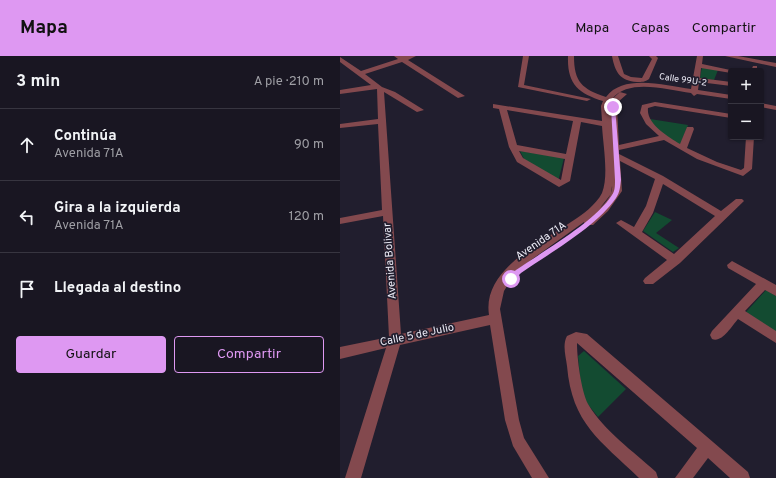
<!DOCTYPE html>
<html lang="es">
<head>
<meta charset="utf-8">
<style>
  :root { --surface:#191622; --page:#221f2a; --text:#f1f3f6; --muted:#9f9fa5; --line:#373540; --accent:#de98f2 }
  body { margin:0; font-family:Overpass,sans-serif; background:var(--page); color:var(--text) }
  .controls { position:absolute; right:12px; top:12px; display:grid; overflow:hidden; border-radius:4px; box-shadow:0 1px 3px #0004 }
  .controls button { width:36px; height:36px; display:grid; place-items:center; padding:0; border:0; border-bottom:1px solid var(--line); background:var(--surface); color:var(--text); font:20px sans-serif }
  .stop { position:absolute; width:12px; height:12px; margin:-9px; border:3px solid #de98f2; border-radius:50%; background:#fff }
  .stop.end { background:#de98f2; border-color:#fff; box-shadow:0 1px 4px #0008 }
  .list { margin:0; padding:0; list-style:none }
  h2 { display:flex; justify-content:space-between; align-items:center; height:52px; margin:0; padding:0 16px; font-size:17px }
  h2 small { font-size:13px; font-weight:400; color:var(--muted) }
  .list li { display:grid; grid-template-columns:26px 1fr auto; gap:12px; align-items:center; box-sizing:border-box; height:72px; padding:0 16px; border-top:1px solid var(--line) }
  .list b { display:block; font-size:15px; white-space:nowrap }
  .list p { margin:0; font-size:13px; white-space:nowrap; color:var(--muted) }
  .list em { font-size:13px; font-style:normal; color:var(--muted) }
  .actions { display:flex; gap:8px; padding:12px 16px }
  .actions a { flex:1; padding:9px 0; border:1px solid var(--accent); border-radius:4px; text-align:center; font-size:14px; color:var(--accent) }
  .actions .main { background:var(--accent); color:#111 }
  .icon { flex:none; width:22px; height:22px; fill:none; stroke:currentColor; stroke-width:2; stroke-linecap:round; stroke-linejoin:round }
  .map { position:relative; flex:none; width:436px; height:422px; overflow:hidden }
  header { display:flex; align-items:center; gap:24px; box-sizing:border-box; height:56px; padding:0 20px; background:var(--accent); color:#111 }
  header strong { font-size:19px }
  nav { display:flex; gap:22px; margin-inline-start:auto; font-size:14px }
  main { display:flex }
  aside { flex:1; background:var(--surface) }
  .map>svg:first-child { display:block }
</style>
</head>
<body>
<header>
<strong>Mapa</strong>
<nav><a>Mapa</a><a>Capas</a><a>Compartir</a></nav>
</header>
<main>
<aside>
<h2>3 min<small>A pie · 210 m</small></h2>
<ul class="list">
<li><svg class="icon" aria-label="ahead" viewBox="0 0 24 24"><path d="M12 20V5M6 11l6-6 6 6"/></svg><div><b>Continúa</b><p>Avenida 71A</p></div><em>90 m</em></li>
<li><svg class="icon" aria-label="left" viewBox="0 0 24 24"><path d="M17 20v-9H6M10 6l-5 5 5 5"/></svg><div><b>Gira a la izquierda</b><p>Avenida 71A</p></div><em>120 m</em></li>
<li><svg class="icon" aria-label="arrive" viewBox="0 0 24 24"><path d="M6 21V4h12l-3 4 3 4H6"/></svg><div><b>Llegada al destino</b></div></li>
</ul>
<div class="actions"><a class="main">Guardar</a><a>Compartir</a></div>
</aside>
<div class="map">
<svg width="436" height="422" viewBox="0 0 436 422">
  <rect width="100%" height="100%" fill="#211e2e"/>
  <!-- green -->
  <path fill="#134b31" d="M 362,11 L 378,14 L 374,24 L 360,22 Z
    M 310,63 L 348,69 L 340,89 C 330,84 312,75 310,63 Z
    M 180,95 L 224,102 L 218,126 L 184,103 Z
    M 315,156 L 332,164 L 316,177 L 339,192 L 333,196 L 303,175 Z
    M 426,234 L 436,240 L 436,276 L 406,256 Z
    M 244,295 L 286,333 L 258,361 L 242,341 L 238,300 Z"/>
  <g fill="none" stroke-linecap="round" stroke-linejoin="round">
    <!-- minor -->
    <path fill="#83494e" fill-rule="evenodd" d="M 54,0 L 76,0 L 68,4 L 125,40 L 118,42 L 62,6 L 25,18 L 42,31 L 55,36 L 84,54 L 77,56 L 44,36 L 61,278 L 149,259 C 142,214 200,187 231,166 C 242,159 256,149 262,137 C 269,120 263,88 262,70 L 241,66 L 230,125 L 219,131 L 177,106 L 169,91 L 159,53 L 153,52 L 153,48 L 262,65 L 261,50 L 263,45 C 238,37 227,28 228,0 L 234,0 C 234,26 242,33 266,41 C 284,17 326,30 351,33 L 357,0 L 363,0 L 362,8 L 395,15 L 391,15 L 391,17 L 361,12 L 360,22 L 391,26 L 391,30 L 359,26 L 358,34 L 391,39 L 391,43 L 357,38 L 354,40 L 351,37 C 327,34 289,22 272,43 L 280,36 L 287,38 L 277,47 L 277,51 L 279,89 L 319,80 L 306,68 L 300,57 L 302,49 L 315,46 L 391,58 L 391,62 L 315,50 L 308,52 C 306,68 329,81 340,88 L 347,71 L 353,71 L 354,73 L 347,92 L 377,106 L 401,114 L 404,112 L 406,81 L 414,81 L 412,113 L 403,120 L 357,103 L 324,84 L 279,94 L 279,98 L 323,120 L 381,155 L 396,143 L 402,143 L 404,145 L 340,207 L 313,228 L 305,228 L 303,225 L 305,222 L 327,204 L 276,167 L 281,164 L 294,171 L 306,150 L 315,123 L 280,105 L 282,135 L 268,155 L 253,169 L 245,169 L 244,166 L 177,214 L 164,235 L 160,253 L 179,364 L 184,382 L 209,422 L 192,422 L 173,390 L 165,364 L 150,269 L 60,289 L 21,422 L 5,422 L 46,292 L 0,303 L 0,291 L 49,281 L 43,160 L 0,168 L 0,162 L 42,154 L 38,68 L 0,72 L 0,68 L 38,63 L 37,33 L 0,38 L 0,34 L 31,29 L 0,6 L 0,1 L 21,15 L 58,3 ZM 167,54 L 233,65 L 226,98 L 177,89 ZM 179,95 L 225,103 L 221,124 L 183,102 ZM 323,128 L 375,160 L 334,198 L 302,176 L 313,157 ZM 272,130 C 273,139 266,146 260,152 L 271,138 Z
      M 183,0 L 189,0 L 184,29 L 251,43 L 247,45 L 178,31 Z
      M 272,0 L 278,0 L 284,18 L 291,21 L 302,22 L 312,3 L 309,0 L 316,0 L 318,2 L 309,23 C 305,26 302,26 297,26 C 280,25 275,16 272,0 Z
      M 385,0 L 398,0 L 436,7 L 436,11 Z
      M 413,10 L 417,10 L 417,15 L 411,15 Z
      M 421,47 L 436,50 L 436,54 L 421,51 Z
      M 392,205 L 436,229 L 436,240 L 425,234 L 405,255 L 436,275 L 436,287 L 398,263 C 391,271 382,287 372,283 L 370,279 L 372,275 L 416,228 L 388,212 L 387,209 Z
      M 236,276 L 247,278 L 408,416 L 410,422 L 390,422 L 368,402 L 353,422 L 335,422 L 357,392 L 237,287 C 237,302 241,334 248,348 C 264,375 293,395 316,416 L 318,422 L 299,422 C 260,384 232,368 227,310 C 226,301 222,289 227,280 Z"/>
  </g>
  <!-- route -->
  <path fill="#de98f2" d="M 273,49 L 275,51 L 281,124 C 280,131 280,136 276,142 C 256,171 210,197 181,217 L 173,225 L 168,225 L 168,221 L 176,214 C 202,196 256,165 272,139 C 275,135 275,130 275,124 L 271,51 Z"/>
  <g text-anchor="middle" dominant-baseline="central" stroke-width="3.5" stroke-linejoin="round" paint-order="stroke">
    <!-- far-street labels -->
    <g font-size="9" fill="#edecf7" stroke="#211e2e">
      <text transform="translate(343 24) rotate(8)">Calle 99U-2</text>
    </g>
    <!-- street labels -->
    <g font-size="11" fill="#edecf7" stroke="#211e2e">
      <text transform="translate(201 185) rotate(-35)">Avenida 71A</text>
      <text transform="translate(50 205) rotate(-94)">Avenida Bolivar</text>
      <text transform="translate(77 279) rotate(-12)">Calle 5 de Julio</text>
    </g>
  </g>
</svg>
<div class="controls">
<button>+</button>
<button>−</button>
</div>
<div class="stop" style="left:171px;top:223px"></div>
<div class="stop end" style="left:273px;top:51px"></div>
</div>
</main>
</body>
</html>
